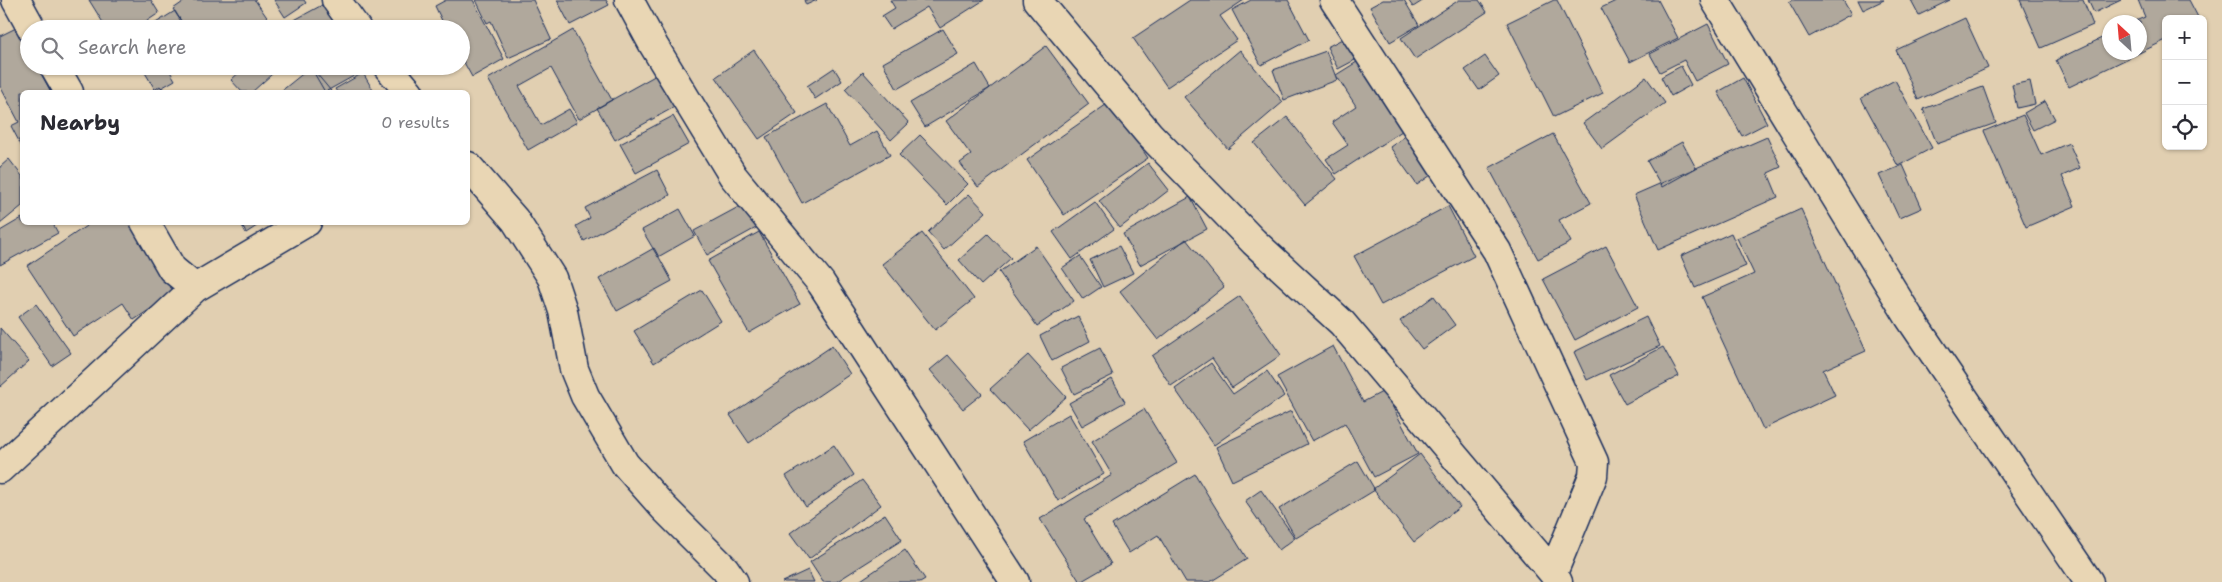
<!DOCTYPE html>
<html lang="en">
<head>
<meta charset="utf-8">
<style>
  :root { --surface:#fff; --page:#f2f2f3; --text:#2b2b33; --muted:#7c7c81; --line:#e1e1e2 }
  body { margin:0; font-family:"Shantell Sans",sans-serif; background:var(--page); color:var(--text) }
  .controls { position:absolute; right:15px; top:15px; display:grid; overflow:hidden; border-radius:8px; box-shadow:0 1px 4px #0004 }
  .controls button { width:45px; height:45px; display:grid; place-items:center; padding:0; border:0; border-bottom:1px solid var(--line); background:var(--surface); color:var(--text); font:25px sans-serif }
  .compass { position:absolute; left:2102px; top:15px; width:45px; height:45px; border-radius:50%; background:var(--surface); box-shadow:0 1px 4px #0004; rotate:334deg }
  .list { margin:0; padding:0; list-style:none }
  h2 { display:flex; justify-content:space-between; align-items:center; height:65px; margin:0; padding:0 20px; font-size:21px }
  h2 small { font-size:16px; font-weight:400; color:var(--muted) }
  .icon { flex:none; width:28px; height:28px; fill:none; stroke:currentColor; stroke-width:2; stroke-linecap:round; stroke-linejoin:round }
  .map { position:relative; flex:none; width:2222px; height:582px; overflow:hidden }
  .search { position:absolute; background:var(--surface); box-shadow:0 1px 4px #0004; left:20px; top:20px; width:450px; height:55px; display:flex; align-items:center; gap:12px; box-sizing:border-box; padding:0 18px; border-radius:28px; color:var(--muted); font-size:19px }
  .panel { position:absolute; background:var(--surface); box-shadow:0 1px 4px #0004; left:20px; top:90px; width:450px; height:135px; border-radius:8px }
  .map>svg:first-child { display:block }
</style>
</head>
<body>
<div class="map">
<svg width="2222" height="582" viewBox="0 0 2222 582">
  <rect width="100%" height="100%" fill="#e1cfb1"/>
  <filter id="ink" filterUnits="userSpaceOnUse"><feTurbulence type="fractalNoise" baseFrequency=".02" numOctaves="2"/><feDisplacementMap in="SourceGraphic" scale="10" xChannelSelector="R" yChannelSelector="G"/><feConvolveMatrix kernelMatrix="1 2 1 2 8 2 1 2 1" color-interpolation-filters="sRGB"/></filter>
  <g filter="url(#ink)">
    <!-- building -->
    <path fill="#b0a89c" stroke="#1b2f5e" d="M 89,0 L 151,0 L 159,13 L 135,29 L 107,29 Z
      M 186,0 L 255,0 L 275,29 L 186,29 L 173,9 Z
      M 274,0 L 304,0 L 306,3 L 285,17 Z
      M 446,0 L 473,0 L 504,59 L 472,77 L 461,57 L 461,29 L 446,29 L 435,6 Z
      M 476,0 L 533,0 L 551,39 L 508,58 L 491,21 L 487,23 Z
      M 557,0 L 606,0 L 609,5 L 570,25 Z
      M 804,0 L 817,0 L 806,5 Z
      M 890,0 L 984,0 L 940,28 L 927,7 L 891,29 L 882,16 L 895,8 Z
      M 1190,0 L 1244,0 L 1220,16 L 1237,40 L 1167,87 L 1133,38 Z
      M 1251,0 L 1288,0 L 1309,40 L 1261,65 L 1232,10 Z
      M 1383,0 L 1404,0 L 1419,25 L 1390,42 L 1370,7 Z
      M 1408,0 L 1424,0 L 1413,7 Z
      M 1459,0 L 1479,0 L 1487,12 L 1415,59 L 1401,38 Z
      M 1554,0 L 1557,0 L 1603,93 L 1554,117 L 1507,23 Z
      M 1618,0 L 1658,0 L 1678,38 L 1630,62 L 1601,8 Z
      M 1793,0 L 1843,0 L 1851,14 L 1809,37 L 1789,2 Z
      M 1858,0 L 1884,0 L 1863,10 Z
      M 1911,0 L 1950,0 L 1919,15 Z
      M 2020,0 L 2083,0 L 2093,25 L 2041,48 Z
      M 2088,0 L 2121,0 L 2094,13 Z
      M 2138,0 L 2189,0 L 2199,19 L 2166,19 L 2166,40 L 2069,87 L 2056,60 L 2110,34 L 2110,52 L 2140,52 L 2140,22 L 2133,22 L 2145,17 Z
      M 324,4 L 337,29 L 290,29 L 287,24 Z
      M 175,11 L 186,29 L 146,29 Z
      M 1965,18 L 1988,68 L 1918,100 L 1896,50 Z
      M 1708,24 L 1728,64 L 1695,81 L 1684,60 L 1660,72 L 1650,54 Z
      M 16,28 L 29,50 L 29,66 L 37,66 L 51,92 L 22,92 L 22,147 L 11,126 L 19,122 L 0,86 L 0,36 Z
      M 943,29 L 958,54 L 897,89 L 883,63 Z
      M 573,30 L 612,100 L 579,119 L 551,68 L 519,86 L 541,125 L 569,109 L 577,122 L 528,150 L 488,79 Z
      M 1344,38 L 1355,60 L 1338,69 L 1327,47 Z
      M 1046,46 L 1089,104 L 978,187 L 960,163 L 971,155 L 946,121 Z
      M 754,50 L 797,113 L 759,139 L 716,77 Z
      M 1240,50 L 1283,102 L 1228,149 L 1184,97 Z
      M 1326,51 L 1337,80 L 1284,100 L 1273,70 Z
      M 1485,56 L 1499,76 L 1479,90 L 1465,70 Z
      M 1360,60 L 1405,129 L 1336,174 L 1326,159 L 1348,145 L 1332,122 L 1356,106 L 1336,75 Z
      M 976,64 L 990,88 L 925,127 L 910,103 Z
      M 141,66 L 167,66 L 175,80 L 156,91 Z
      M 213,66 L 223,66 L 216,71 Z
      M 246,66 L 281,66 L 252,92 L 242,92 L 231,80 Z
      M 310,66 L 358,66 L 361,72 L 325,92 Z
      M 1681,66 L 1691,85 L 1671,96 L 1661,77 Z
      M 311,67 L 331,91 L 329,92 L 280,92 Z
      M 834,68 L 842,81 L 815,99 L 807,86 Z
      M 863,72 L 909,123 L 891,140 L 845,89 Z
      M 363,73 L 374,92 L 337,92 L 335,89 Z
      M 660,73 L 678,105 L 615,140 L 597,108 Z
      M 1646,77 L 1665,103 L 1602,149 L 1583,123 Z
      M 1743,78 L 1767,123 L 1742,136 L 1718,92 Z
      M 1895,80 L 1932,148 L 1898,166 L 1861,98 Z
      M 2030,81 L 2035,104 L 2017,108 L 2012,85 Z
      M 160,86 L 166,92 L 152,92 Z
      M 1983,87 L 1996,123 L 1937,144 L 1923,109 Z
      M 2045,101 L 2055,119 L 2033,130 L 2024,113 Z
      M 1110,102 L 1148,158 L 1064,215 L 1027,160 Z
      M 827,104 L 850,146 L 877,131 L 890,155 L 802,203 L 766,137 Z
      M 2023,115 L 2041,155 L 2069,143 L 2080,168 L 2062,176 L 2075,206 L 2026,227 L 1984,131 Z
      M 673,116 L 689,144 L 636,173 L 620,144 Z
      M 1287,117 L 1337,179 L 1305,205 L 1254,143 Z
      M 1411,132 L 1438,170 L 1417,185 L 1390,147 Z
      M 1553,134 L 1591,203 L 1559,220 L 1571,242 L 1538,259 L 1489,168 Z
      M 920,135 L 968,184 L 947,205 L 899,155 Z
      M 1767,137 L 1781,167 L 1768,173 L 1778,197 L 1658,250 L 1634,195 Z
      M 1682,142 L 1696,168 L 1662,187 L 1647,161 Z
      M 9,159 L 22,176 L 22,206 L 0,224 L 0,167 Z
      M 1148,163 L 1169,190 L 1120,228 L 1099,201 Z
      M 1903,165 L 1922,208 L 1899,218 L 1879,175 Z
      M 657,170 L 670,195 L 584,241 L 576,226 L 590,218 L 585,208 Z
      M 969,194 L 986,212 L 944,250 L 928,232 Z
      M 1190,197 L 1207,229 L 1140,265 L 1123,234 Z
      M 1095,202 L 1114,229 L 1072,259 L 1053,232 Z
      M 744,204 L 756,228 L 707,255 L 694,231 Z
      M 1448,206 L 1474,256 L 1381,305 L 1354,256 Z
      M 680,209 L 695,236 L 658,257 L 642,230 Z
      M 1801,209 L 1866,351 L 1823,370 L 1835,395 L 1763,429 L 1702,297 L 1754,274 L 1737,238 Z
      M 22,218 L 22,222 L 52,222 L 58,233 L 0,265 L 0,231 Z
      M 92,222 L 138,222 L 180,289 L 134,320 L 123,303 L 73,336 L 27,266 Z
      M 240,222 L 263,222 L 246,233 Z
      M 759,232 L 800,304 L 749,333 L 708,261 Z
      M 922,233 L 974,299 L 935,330 L 882,264 Z
      M 1731,233 L 1746,266 L 1695,288 L 1681,256 Z
      M 988,234 L 1011,258 L 981,285 L 959,260 Z
      M 1186,239 L 1224,287 L 1158,340 L 1120,291 Z
      M 1036,246 L 1074,301 L 1037,326 L 999,272 Z
      M 1119,246 L 1133,273 L 1103,287 L 1090,260 Z
      M 1606,246 L 1638,307 L 1575,340 L 1543,279 Z
      M 654,248 L 672,281 L 617,311 L 599,279 Z
      M 1080,256 L 1101,287 L 1083,299 L 1062,268 Z
      M 702,290 L 721,321 L 654,363 L 634,331 Z
      M 1240,296 L 1281,355 L 1232,388 L 1212,358 L 1171,386 L 1152,356 Z
      M 1434,296 L 1455,325 L 1422,349 L 1400,321 Z
      M 36,304 L 71,353 L 52,366 L 18,317 Z
      M 1078,316 L 1090,341 L 1052,361 L 1040,336 Z
      M 1646,317 L 1660,346 L 1587,380 L 1574,352 Z
      M 0,328 L 29,361 L 0,387 Z
      M 832,346 L 850,374 L 749,443 L 730,415 Z
      M 1333,346 L 1363,402 L 1384,391 L 1418,454 L 1374,477 L 1345,423 L 1312,441 L 1277,377 Z
      M 1663,347 L 1679,376 L 1625,404 L 1609,375 Z
      M 1100,348 L 1113,375 L 1074,394 L 1061,368 Z
      M 948,355 L 982,394 L 963,409 L 930,370 Z
      M 1028,355 L 1066,397 L 1028,430 L 990,389 Z
      M 1211,363 L 1233,394 L 1267,371 L 1284,396 L 1214,445 L 1175,389 Z
      M 1112,379 L 1125,402 L 1082,426 L 1069,403 Z
      M 1144,409 L 1177,463 L 1084,519 L 1111,564 L 1080,582 L 1040,519 L 1112,475 L 1092,441 Z
      M 1291,411 L 1307,444 L 1232,481 L 1216,447 Z
      M 1069,414 L 1104,474 L 1058,501 L 1023,441 Z
      M 834,445 L 854,475 L 806,507 L 786,476 Z
      M 1420,454 L 1460,507 L 1414,542 L 1373,489 Z
      M 1358,461 L 1375,490 L 1296,538 L 1279,509 Z
      M 1195,474 L 1247,559 L 1210,582 L 1186,582 L 1158,535 L 1129,553 L 1112,525 Z
      M 862,480 L 881,505 L 809,559 L 790,533 Z
      M 1261,490 L 1295,538 L 1279,550 L 1245,501 Z
      M 885,514 L 902,540 L 836,582 L 823,582 L 810,562 Z
      M 905,550 L 925,579 L 920,582 L 858,582 Z
      M 808,570 L 814,582 L 782,582 Z"/>
    <g fill="none" stroke-linecap="round" stroke-linejoin="round">
      <!-- minor casing -->
      <g stroke="#1b2f5e" stroke-width="31">
        <path id="minor" d="M 16,0 L 32,29
          M 336,0 L 357,29
          M 629,0 L 654,46 L 733,176 L 821,283 L 1015,582
          M 1037,0 L 1149,134 L 1254,242 L 1342,323 L 1553,573 L 1558,582
          M 1334,0 L 1497,251 L 1594,462 L 1593,476 L 1553,573
          M 1715,0 L 1909,317 L 2089,582
          M 54,66 L 69,92
          M 387,66 L 409,92
          M 468,166 L 515,220 L 552,278 L 563,311 L 574,369 L 585,396 L 625,464 L 663,507 L 725,569 L 734,582
          M 145,222 L 172,269 L 195,288
          M 0,469 L 195,288 L 307,222"/>
      </g>
      <!-- minor -->
      <use href="#minor" stroke="#e9d6b4" stroke-width="28"/>
    </g>
  </g>
</svg>
<div class="controls">
<button>+</button>
<button>−</button>
<button><svg class="icon" aria-label="locate" viewBox="0 0 24 24"><circle cx="12" cy="12" r="6"/><path d="M12 2v4M12 18v4M2 12h4M18 12h4"/></svg></button>
</div>
<svg class="compass" viewBox="-18 -18 36 36"><path d="M0-13l5 13h-10z" fill="#e53935"/><path d="M0 13l5-13h-10z" fill="#7c7c81"/></svg>
<div class="search"><svg class="icon" aria-label="search" viewBox="0 0 24 24"><circle cx="10" cy="10" r="6"/><path d="M15 15l6 6"/></svg>Search here</div>
<section class="panel">
<h2>Nearby<small>0 results</small></h2>
<ul class="list">
</ul>
</section>
</div>
</body>
</html>
